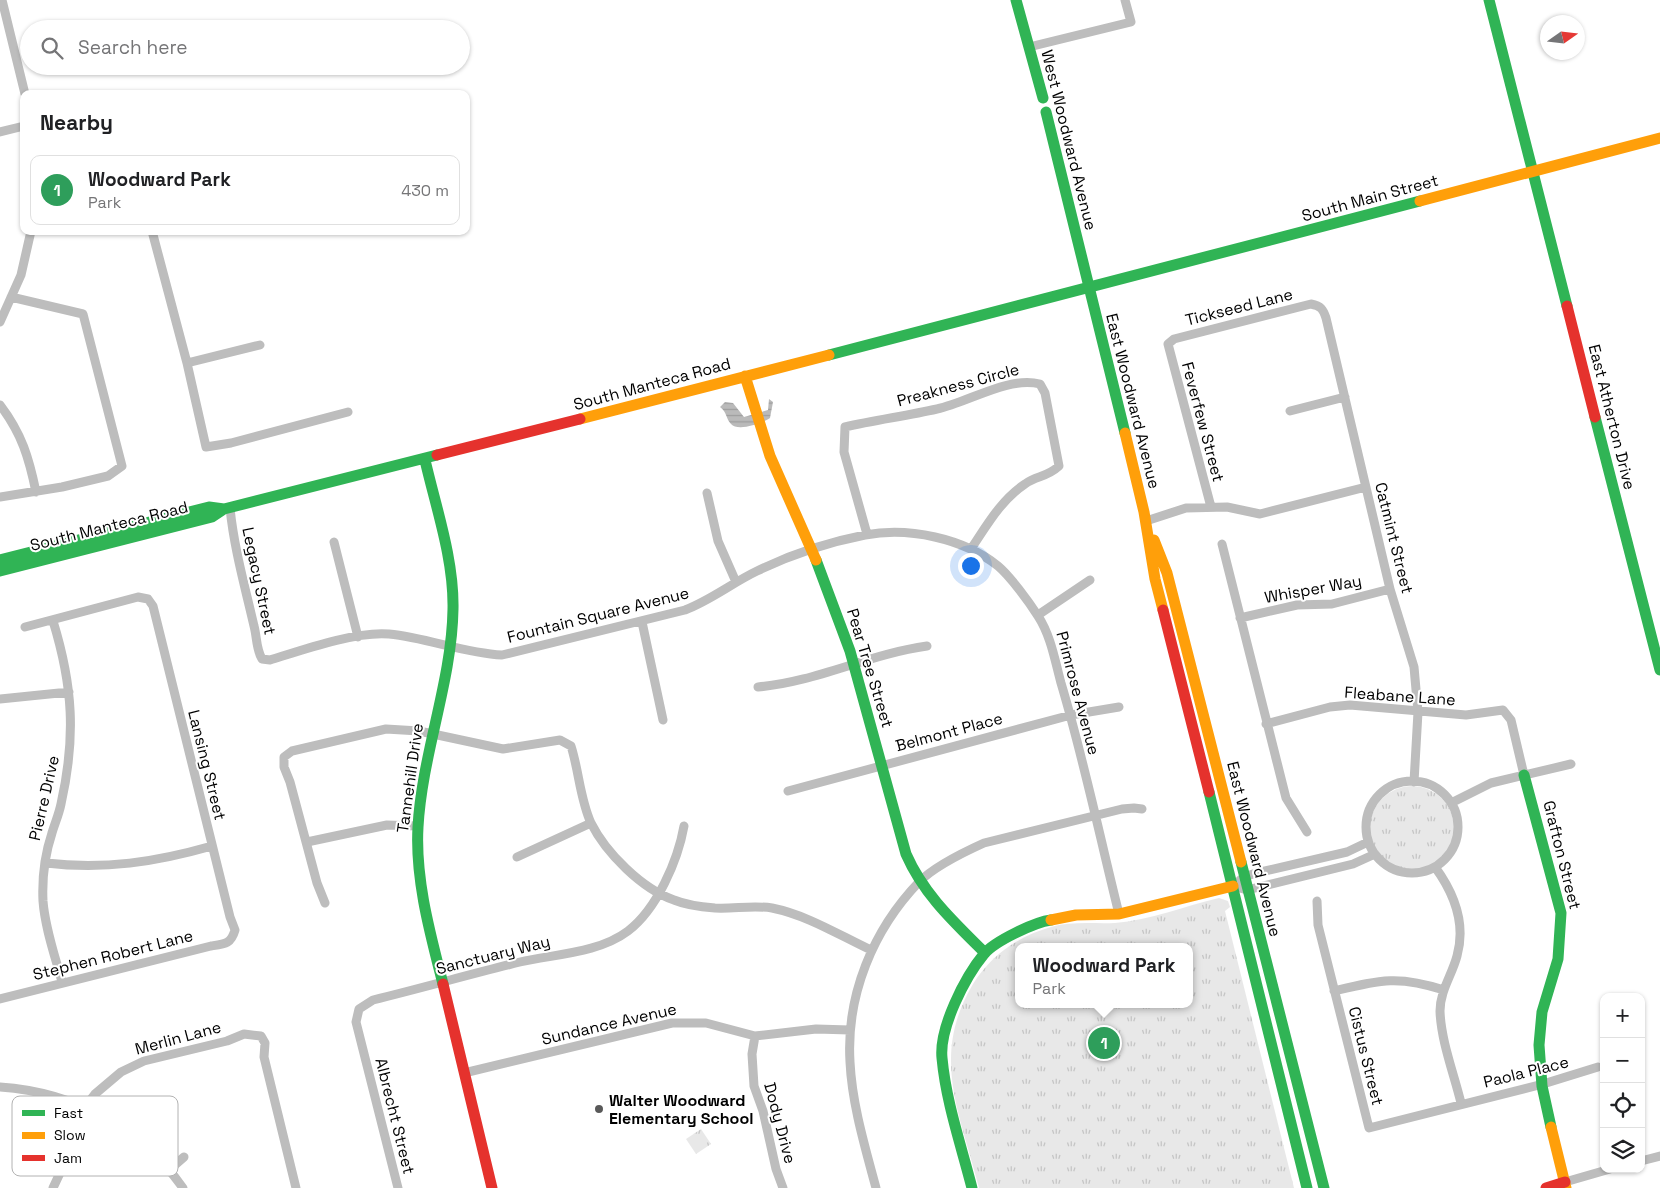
<!DOCTYPE html>
<html lang="en">
<head>
<meta charset="utf-8">
<style>
  :root { --surface:#fff; --page:#f6f6f6; --text:#202124; --muted:#757577; --line:#e0e0e0; --accent:#ea580c }
  body { margin:0; font-family:"Space Grotesk",sans-serif; background:var(--page); color:var(--text) }
  .controls { position:absolute; right:15px; bottom:15px; display:grid; overflow:hidden; border-radius:10px; box-shadow:0 1px 4px #0004 }
  .controls button { width:45px; height:45px; display:grid; place-items:center; padding:0; border:0; border-bottom:1px solid var(--line); background:var(--surface); color:var(--text); font:25px sans-serif }
  .compass { position:absolute; left:1540px; top:15px; width:45px; height:45px; border-radius:50%; background:var(--surface); box-shadow:0 1px 4px #0004; rotate:76deg }
  .you { position:absolute; left:970px; top:565px; width:18px; height:18px; margin:-12px; border:4px solid #fff; border-radius:50%; background:#1a73e8; box-shadow:0 0 0 8px #1a73e833 }
  .badge { display:grid; place-items:center; width:32px; height:32px; border-radius:50%; background:var(--accent); color:#fff; font-size:16px; font-weight:700 }
  .pin { position:absolute; translate:-50% -50%; border:2px solid #fff; box-shadow:0 1px 5px #0006 }
  .popup { position:absolute; left:1015px; top:943px; width:178px; height:65px; box-sizing:border-box; display:grid; place-content:center; border-radius:10px; background:var(--surface); filter:drop-shadow(0 1px 4px #0005); font-size:16px; white-space:nowrap; color:var(--muted) }
  .popup b { font-size:19px; color:var(--text) }
  .popup::after { content:''; position:absolute; left:50%; top:100%; margin-left:-10px; border:10px solid transparent; border-top-color:var(--surface) }
  .list { margin:0; padding:0; list-style:none }
  h2 { display:flex; justify-content:space-between; align-items:center; height:65px; margin:0; padding:0 20px; font-size:21px }
  h2 small { font-size:16px; font-weight:400; color:var(--muted) }
  .list li { display:grid; grid-template-columns:32px 1fr auto; gap:15px; align-items:center; box-sizing:border-box; height:70px; margin:0 10px 10px; padding:0 10px; border:1px solid var(--line); border-radius:10px }
  .list b { display:block; font-size:19px; white-space:nowrap }
  .list p { margin:0; font-size:16px; white-space:nowrap; color:var(--muted) }
  .list em { font-size:16px; font-style:normal; color:var(--muted) }
  .icon { flex:none; width:28px; height:28px; fill:none; stroke:currentColor; stroke-width:2; stroke-linecap:round; stroke-linejoin:round }
  .map { position:relative; flex:none; width:1660px; height:1188px; overflow:hidden }
  .search { position:absolute; background:var(--surface); box-shadow:0 1px 4px #0004; left:20px; top:20px; width:450px; height:55px; display:flex; align-items:center; gap:12px; box-sizing:border-box; padding:0 18px; border-radius:28px; color:var(--muted); font-size:19px }
  .panel { position:absolute; background:var(--surface); box-shadow:0 1px 4px #0004; left:20px; top:90px; width:450px; height:145px; border-radius:10px }
  .map>svg:first-child { display:block }
</style>
</head>
<body>
<div class="map">
<svg width="1660" height="1188" viewBox="0 0 1660 1188">
  <defs>
    <pattern id="grass-tufts" width="24" height="20" patternUnits="userSpaceOnUse" patternTransform="scale(1.25)"><rect width="24" height="20" fill="#e8e8e8"/><path d="M3 7l-1-3M5 7V3M7 7l1-3M15 17l-1-3M17 17v-4M19 17l1-3" fill="none" stroke="#c5c5c5"/></pattern>
    <pattern id="water-rules" width="6" height="5" patternUnits="userSpaceOnUse" patternTransform="scale(1.25)"><rect width="6" height="5" fill="#bababa"/><path d="M0 2.5h6" fill="none" stroke="#9e9e9e"/></pattern>
  </defs>
  <rect width="100%" height="100%" fill="#fff"/>
  <!-- grass -->
  <path fill="url(#grass-tufts)" fill-rule="evenodd" d="M1370 828a42 42 0 1 1 84 0a42 42 0 1 1-84 0Z
    M 1219,898 L 1228,901 L 1230,907 L 1225,911 L 1294,1188 L 979,1188 C 960,1113 930,1056 973,984 C 991,955 1019,936 1051,927 C 1072,921 1094,924 1115,923 C 1150,920 1185,906 1219,898 ZM 1019,947 L 1189,947 L 1189,1004 L 1019,1004 Z
    M 701,1129 L 711,1144 L 696,1154 L 686,1139 Z"/>
  <!-- water -->
  <path fill="url(#water-rules)" d="M 769,399 L 773,402 L 770,418 C 763,423 738,432 731,424 C 726,419 727,412 720,407 L 725,402 L 733,403 L 744,417 L 768,410 Z"/>
  <g fill="none" stroke-linecap="round" stroke-linejoin="round">
    <!-- street -->
    <path stroke="#bdbdbd" stroke-width="9" d="M 2,0 L 25,94
      M 1029,47 L 1131,22 L 1125,0
      M 0,132 L 24,126
      M 152,231 L 187,363 L 260,345
      M 0,322 L 21,275 L 31,231
      M 187,363 L 206,447 L 231,443 L 348,412
      M 0,405 C 22,434 29,458 36,492
      M 1290,411 L 1345,397
      M 707,493 L 718,541 L 736,582
      M 0,497 L 62,487 L 108,476 L 122,466 L 83,314 L 11,297
      M 1211,507 L 1168,344 L 1174,339 L 1311,304 C 1321,306 1323,309 1326,318 L 1390,589 L 1414,667 L 1418,712 L 1414,782
      M 230,508 C 234,548 245,587 254,626 C 257,637 256,649 262,659 L 270,660 C 302,650 356,631 389,634 C 428,638 464,653 502,655 L 685,610 C 711,600 732,583 757,571 C 790,555 829,542 865,535 C 909,527 963,538 998,566 C 1010,576 1029,602 1038,616 C 1051,636 1055,661 1061,683 C 1084,760 1100,838 1119,914
      M 1146,521 L 1186,508 L 1227,507 L 1260,514 L 1366,487
      M 867,534 L 844,452 L 845,427 C 875,420 906,416 937,409 C 969,402 1008,376 1040,384 L 1045,393 L 1059,466 C 1046,478 1037,475 1025,484 C 1001,500 987,525 971,549
      M 334,542 L 358,637
      M 1222,544 L 1286,798 L 1307,832
      M 1038,615 L 1090,580
      M 1240,618 L 1297,605 L 1332,604 L 1390,589
      M 53,621 C 73,686 76,737 61,804 C 59,814 55,823 52,833 C 45,854 42,879 43,901 C 45,928 55,956 62,982
      M 642,622 L 663,720
      M 758,687 C 816,682 869,654 927,646
      M 0,699 L 69,692
      M 1266,724 L 1330,707 L 1350,705 L 1466,715 L 1503,710 L 1511,720 L 1524,775
      M1366 827a46 46 0 1 1 92 0a46 46 0 1 1-92 0Z
      M 788,791 L 1071,715 L 1119,707
      M 1451,803 L 1491,783 L 1571,764
      M 307,842 L 387,825 L 418,826
      M 517,857 L 591,823
      M 46,863 C 104,870 156,862 212,846
      M 1435,867 C 1454,893 1466,924 1457,956 C 1452,975 1440,991 1440,1011 C 1441,1041 1454,1074 1461,1103
      M 1240,880 L 1244,877 L 1256,873 L 1347,852 L 1368,842
      M 1233,886 L 1247,890 L 1353,864 L 1375,854
      M 1317,901 L 1318,925 L 1369,1128 L 1543,1084 L 1598,1067
      M 325,903 L 317,883 L 290,782 L 284,767 L 284,757 L 292,751 L 386,729 L 419,731 L 503,749 L 560,740 L 571,746 C 579,771 580,799 591,823 C 606,853 642,889 674,900 C 686,905 702,907 715,908 C 734,909 753,905 772,908 C 807,915 839,935 871,950
      M 1334,991 C 1380,980 1398,975 1444,990
      M 0,999 L 211,946 C 225,944 231,944 235,930 L 230,917 L 153,606 L 148,599 L 138,597 L 25,627
      M 755,1036 L 752,1054 L 754,1086 L 763,1111 L 776,1169 L 783,1188
      M 464,1073 L 672,1023 L 706,1023 L 755,1036 L 816,1029 L 850,1030
      M 0,1087 C 74,1092 140,1127 183,1188
      M 1641,1161 L 1660,1156
      M 169,1170 L 184,1157
      M 1565,1182 L 1610,1169
      M 53,1188 L 66,1160 L 85,1107 L 95,1094 L 121,1072 L 144,1061 L 227,1041 L 244,1034 L 261,1036 L 265,1043 L 264,1057 L 296,1188
      M 398,1188 L 356,1022 L 359,1009 L 373,1000 C 422,988 471,974 520,962 C 555,954 599,953 628,931 C 657,909 678,860 684,826
      M 876,1188 C 865,1147 852,1104 850,1062 C 846,995 873,930 919,882 C 935,866 964,852 984,843 L 1122,809 L 1134,808 L 1142,809"/>
    <!-- fast -->
    <path stroke="#30b455" stroke-width="11" d="M 1016,0 L 1043,98
      M 1489,0 L 1567,306
      M 1046,112 L 1125,433
      M 829,355 L 1420,201
      M 1595,417 L 1660,670
      M 425,460 C 436,508 454,559 453,609 C 452,681 422,754 418,827 C 415,879 430,933 443,984
      M 0,560 L 209,507 L 224,509
      M 816,560 L 850,651 L 906,854 C 924,895 954,922 985,953
      M 0,571 L 212,517 L 224,509 L 437,455
      M 1524,775 L 1561,913 L 1558,959 L 1542,1012 L 1539,1045 L 1542,1086 L 1551,1127
      M 1209,792 L 1307,1188
      M 1241,862 L 1324,1188
      M 972,1188 C 961,1145 946,1102 942,1058 C 939,1028 965,977 984,954 C 995,941 1035,922 1051,920"/>
    <!-- slow -->
    <path stroke="#ff9f0a" stroke-width="11" d="M 1420,201 L 1660,138
      M 745,376 L 770,456 L 816,560
      M 580,419 L 829,355
      M 1125,433 L 1144,512 L 1155,579 L 1163,610
      M 1154,540 L 1167,573 L 1241,862
      M 1051,920 L 1076,915 L 1119,914 L 1233,886
      M 1551,1127 L 1566,1188"/>
    <!-- jam -->
    <path stroke="#e5322d" stroke-width="11" d="M 1567,306 L 1595,417
      M 437,455 L 580,419
      M 1163,610 L 1209,792
      M 443,984 L 492,1188
      M 1546,1188 L 1565,1182"/>
  </g>
  <!-- markers -->
  <circle fill="#595959" stroke="#fff" stroke-width="2" cx="599" cy="1109" r="5"/>
  <g text-anchor="middle" dominant-baseline="central" stroke-width="4" stroke-linejoin="round" paint-order="stroke">
    <!-- street labels -->
    <g font-size="16" fill="#000" stroke="#fff">
      <text transform="translate(1069 140) rotate(76)">West Woodward Avenue</text>
      <text transform="translate(1370 198) rotate(-15)">South Main Street</text>
      <text transform="translate(1239 307) rotate(-14)">Tickseed Lane</text>
      <text transform="translate(652 384) rotate(-15)">South Manteca Road</text>
      <text transform="translate(958 385) rotate(-15)">Preakness Circle</text>
      <text transform="translate(1133 401) rotate(76)">East Woodward Avenue</text>
      <text transform="translate(1612 417) rotate(76)">East Atherton Drive</text>
      <text transform="translate(1203 422) rotate(75)">Feverfew Street</text>
      <text transform="translate(109 526) rotate(-14)">South Manteca Road</text>
      <text transform="translate(1394 538) rotate(76)">Catmint Street</text>
      <text transform="translate(259 581) rotate(78)">Legacy Street</text>
      <text transform="translate(1313 589) rotate(-10)">Whisper Way</text>
      <text transform="translate(598 615) rotate(-14)">Fountain Square Avenue</text>
      <text transform="translate(870 668) rotate(73)">Pear Tree Street</text>
      <text transform="translate(1078 693) rotate(75)">Primrose Avenue</text>
      <text transform="translate(1400 696) rotate(4)">Fleabane Lane</text>
      <text transform="translate(949 732) rotate(-15)">Belmont Place</text>
      <text transform="translate(207 765) rotate(76)">Lansing Street</text>
      <text transform="translate(410 778) rotate(-82)">Tannehill Drive</text>
      <text transform="translate(44 798) rotate(-77)">Pierre Drive</text>
      <text transform="translate(1254 849) rotate(76)">East Woodward Avenue</text>
      <text transform="translate(1562 855) rotate(76)">Grafton Street</text>
      <text transform="translate(113 955) rotate(-14)">Stephen Robert Lane</text>
      <text transform="translate(493 955) rotate(-14)">Sanctuary Way</text>
      <text transform="translate(609 1024) rotate(-13)">Sundance Avenue</text>
      <text transform="translate(178 1038) rotate(-15)">Merlin Lane</text>
      <text transform="translate(1366 1056) rotate(76)">Cistus Street</text>
      <text transform="translate(1526 1072) rotate(-14)">Paola Place</text>
      <text transform="translate(395 1116) rotate(76)">Albrecht Street</text>
      <text transform="translate(780 1123) rotate(75)">Dody Drive</text>
    </g>
    <!-- poi labels -->
    <g font-size="16" font-weight="bold" fill="#000" stroke="#fff" text-anchor="start">
      <text x="609" y="1100">Walter Woodward<tspan x="609" dy="18">Elementary School</tspan></text>
    </g>
  </g>
  <!-- legend -->
  <rect x="12" y="1096" width="166" height="80" rx="8" fill="#fff" stroke="#b2b2b2" stroke-width="1"/>
  <rect x="22" y="1110" width="23" height="6" fill="#30b455"/>
  <rect x="22" y="1132" width="23" height="7" fill="#ff9f0a"/>
  <rect x="22" y="1155" width="23" height="6" fill="#e5322d"/>
  <g font-size="14" fill="#000">
    <text x="54" y="1118">Fast</text>
    <text x="54" y="1140">Slow</text>
    <text x="54" y="1163">Jam</text>
  </g>
</svg>
<div class="controls">
<button>+</button>
<button>−</button>
<button><svg class="icon" aria-label="locate" viewBox="0 0 24 24"><circle cx="12" cy="12" r="6"/><path d="M12 2v4M12 18v4M2 12h4M18 12h4"/></svg></button>
<button><svg class="icon" aria-label="layers" viewBox="0 0 24 24"><path d="M12 4l9 5-9 5-9-5zM3 14l9 5 9-5"/></svg></button>
</div>
<svg class="compass" viewBox="-18 -18 36 36"><path d="M0-13l5 13h-10z" fill="#e53935"/><path d="M0 13l5-13h-10z" fill="#757577"/></svg>
<div class="you"></div>
<div class="pin badge" style="left:1104px;top:1043px;background:#2e9e5b">1</div>
<div class="popup"><b>Woodward Park</b>Park</div>
<div class="search"><svg class="icon" aria-label="search" viewBox="0 0 24 24"><circle cx="10" cy="10" r="6"/><path d="M15 15l6 6"/></svg>Search here</div>
<section class="panel">
<h2>Nearby<small></small></h2>
<ul class="list">
<li><span class="badge" style="background:#2e9e5b">1</span><div><b>Woodward Park</b><p>Park</p></div><em>430 m</em></li>
</ul>
</section>
</div>
</body>
</html>
